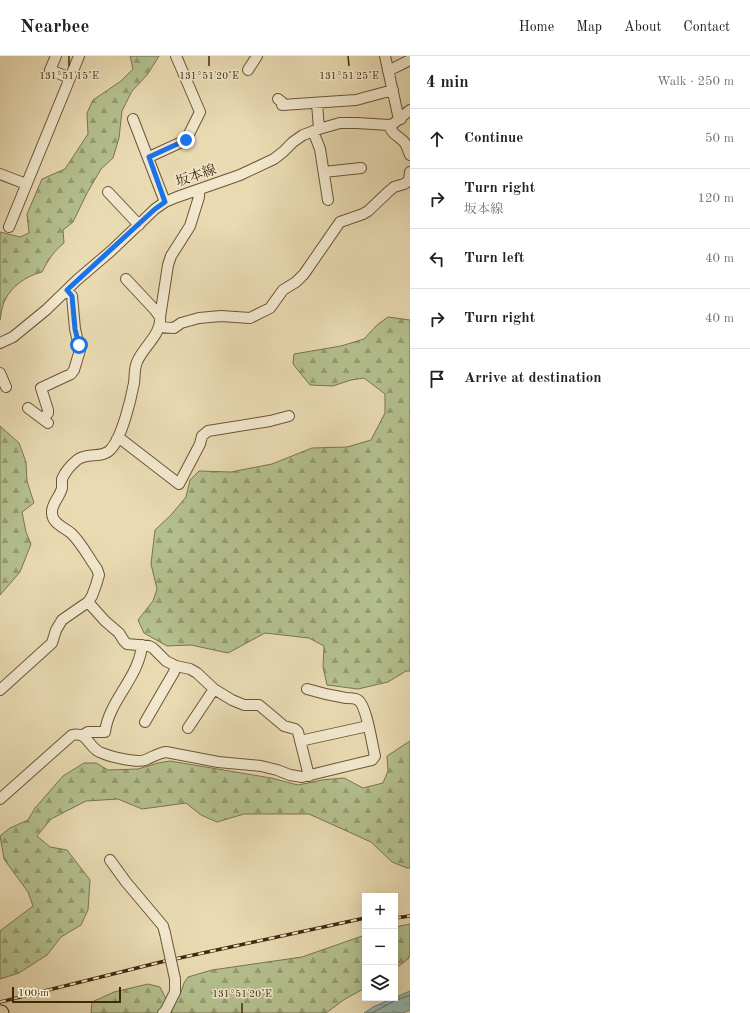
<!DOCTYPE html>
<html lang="en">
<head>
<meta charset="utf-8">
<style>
  :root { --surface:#fff; --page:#f2f2f2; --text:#222; --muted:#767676; --line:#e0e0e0 }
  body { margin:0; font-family:"Old Standard TT","Noto Serif JP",serif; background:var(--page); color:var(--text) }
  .controls { position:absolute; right:12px; bottom:12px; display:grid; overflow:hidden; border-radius:0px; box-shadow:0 4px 16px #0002 }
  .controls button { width:36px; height:36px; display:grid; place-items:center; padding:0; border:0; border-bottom:1px solid var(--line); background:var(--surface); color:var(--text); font:20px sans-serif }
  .scale { position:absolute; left:12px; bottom:10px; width:109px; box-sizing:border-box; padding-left:4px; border:2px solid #41290e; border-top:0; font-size:11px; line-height:14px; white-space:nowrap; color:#41290e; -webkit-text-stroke:3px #f1e7cd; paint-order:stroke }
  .stop { position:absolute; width:12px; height:12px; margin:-9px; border:3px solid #1a73e8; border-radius:50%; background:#fff }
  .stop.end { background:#1a73e8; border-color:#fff; box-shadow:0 1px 4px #0008 }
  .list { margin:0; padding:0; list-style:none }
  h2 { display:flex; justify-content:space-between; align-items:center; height:52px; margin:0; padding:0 16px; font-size:17px }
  h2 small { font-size:13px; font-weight:400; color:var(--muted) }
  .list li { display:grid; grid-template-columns:26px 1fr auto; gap:12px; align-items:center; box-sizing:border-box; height:60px; padding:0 16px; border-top:1px solid var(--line) }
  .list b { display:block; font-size:15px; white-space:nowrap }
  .list p { margin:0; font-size:13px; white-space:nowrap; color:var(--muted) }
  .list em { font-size:13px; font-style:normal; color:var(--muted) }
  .icon { flex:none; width:22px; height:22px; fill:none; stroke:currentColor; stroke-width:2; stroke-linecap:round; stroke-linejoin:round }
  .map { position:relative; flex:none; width:410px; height:957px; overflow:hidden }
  header { display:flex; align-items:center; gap:24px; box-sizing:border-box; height:56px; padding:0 20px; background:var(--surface); border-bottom:1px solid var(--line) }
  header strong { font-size:19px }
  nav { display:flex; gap:22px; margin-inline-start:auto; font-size:14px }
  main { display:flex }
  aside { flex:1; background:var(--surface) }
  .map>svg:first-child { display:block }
</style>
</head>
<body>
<header>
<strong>Nearbee</strong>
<nav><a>Home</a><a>Map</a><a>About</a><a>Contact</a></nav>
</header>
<main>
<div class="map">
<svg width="410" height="957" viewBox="0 0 410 957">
  <defs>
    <pattern id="forest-firs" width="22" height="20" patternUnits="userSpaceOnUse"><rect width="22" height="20" fill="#b4c08e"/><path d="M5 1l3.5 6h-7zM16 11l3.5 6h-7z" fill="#949c72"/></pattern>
    <pattern id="water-ripples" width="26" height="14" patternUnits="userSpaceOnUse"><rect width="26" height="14" fill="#97bab0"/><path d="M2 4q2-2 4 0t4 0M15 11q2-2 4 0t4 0" fill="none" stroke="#7d978e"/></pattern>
  </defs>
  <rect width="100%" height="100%" fill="#e9dab2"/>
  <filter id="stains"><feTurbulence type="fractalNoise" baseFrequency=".005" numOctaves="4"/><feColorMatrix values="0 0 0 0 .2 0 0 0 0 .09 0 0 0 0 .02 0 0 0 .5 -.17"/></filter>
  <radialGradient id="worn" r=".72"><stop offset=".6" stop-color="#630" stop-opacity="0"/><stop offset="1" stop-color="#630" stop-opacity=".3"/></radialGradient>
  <!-- forest -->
  <path fill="url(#forest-firs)" stroke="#7a744e" d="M 130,0 L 159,0 L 147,19 L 132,35 L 122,55 L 119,82 L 113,102 L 101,113 L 87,137 L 73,166 L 63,174 L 64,187 C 54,195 48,204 42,216 C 26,220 11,230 4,246 C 2,251 1,258 0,264 L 0,176 L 20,181 L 29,177 L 27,158 L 42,123 L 65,113 L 88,78 L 87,57 L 93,44 L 121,25 L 133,13 Z
    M 388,261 L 410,264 L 410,615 L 406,615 L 388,626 L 358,633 L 327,629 L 323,611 L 324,590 L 309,582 L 265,577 L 228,597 L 191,589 L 167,590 L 144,577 L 138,564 L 153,545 L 157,533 L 151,508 L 155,474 L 171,459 L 186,441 L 190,424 L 199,415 L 231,416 L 272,408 L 312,392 L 347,391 L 371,384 L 385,357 L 385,338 L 364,322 L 351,324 L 333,330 L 310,329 L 293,308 L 294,298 L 341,290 L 364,283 L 377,269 Z
    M 0,370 L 19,387 L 26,406 L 27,425 L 34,447 L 22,456 L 26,476 L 31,488 L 20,516 L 0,539 Z
    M 410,685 L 410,812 L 407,812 L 392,806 L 371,786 L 309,758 L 244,758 L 217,766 L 201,759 L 186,747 L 142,753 L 118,743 L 86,745 L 51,763 L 37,780 L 50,791 L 67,794 L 90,824 L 88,854 L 81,869 L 61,881 L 47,899 L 19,917 L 0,923 L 0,875 L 33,850 L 28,836 L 4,803 L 0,780 L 10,772 L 28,764 L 35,752 L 63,720 L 84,707 L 96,707 L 108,714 L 138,713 L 158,707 L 170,705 L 271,722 L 298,729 L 322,724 L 344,722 L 363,732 L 383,727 L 388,715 L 387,700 Z
    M 410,868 L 410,899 L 408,903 L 395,913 L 395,871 Z
    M 365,879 L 365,932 L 345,943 L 326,957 L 91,957 L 92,946 L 114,936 L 148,928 L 160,931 L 166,943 L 176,943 L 181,936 L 184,927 L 188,921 L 212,914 L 302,901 Z"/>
  <!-- water -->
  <path fill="url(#water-ripples)" stroke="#75806f" d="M 410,935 L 410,954 L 403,957 L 364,957 L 373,951 Z"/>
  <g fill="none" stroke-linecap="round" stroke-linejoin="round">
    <!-- shore -->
    <path stroke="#6c725f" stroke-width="1" d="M 372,957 L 394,945 L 410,939"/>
    <!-- stream -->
    <path stroke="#75806f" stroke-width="2" d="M 59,579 L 67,565"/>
    <!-- minor casing -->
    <g stroke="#6b5537" stroke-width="12">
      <path id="minor" d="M 56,0 L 50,14 L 70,22
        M 385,0 L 398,59 L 401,63
        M 248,14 L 257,0
        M 388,15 L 410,4
        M 278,43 L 282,46 L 282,49 L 356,44 L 393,34
        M 317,47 L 319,73
        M 133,63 L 165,146
        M 389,69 C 391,78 399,80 405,87 C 407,90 408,95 410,99
        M 313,75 L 320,93 L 328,144
        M 149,101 L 186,84 L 200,56 L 176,0
        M 324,116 L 361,112
        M 0,118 L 26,128
        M 108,136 L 139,169
        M 9,171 L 79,0
        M 160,261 L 168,209 L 171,200 L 190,170 L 199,141 L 199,134
        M 159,271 L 174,272 L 181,267 L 199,262 L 221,260 L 250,262 L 270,252 L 283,234 L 296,226 L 304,218 L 340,166 L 363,158 L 368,155 L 388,136 L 394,131 L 404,128 L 407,126 L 409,124 L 410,116
        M 0,287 L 13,281 L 46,254 L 77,224 L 111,195 L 155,153 L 165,146 L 177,141 L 240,119 L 274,103 L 283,96 L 293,86 L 303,79 L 319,73 L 340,67 L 357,67 L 389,69 L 393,68 L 410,54
        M 0,317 L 6,331
        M 28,352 L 48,367
        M 43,363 L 48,357 L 48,354 L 41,332 L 71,318 L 74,314 L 80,294 L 75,273 L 72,240 L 67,234
        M 117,383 L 122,384 L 179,428 L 200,388 L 202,380 L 208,375 L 270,365 L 289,360
        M 88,546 L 105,565 L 119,577 L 124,585 L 127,588 L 149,590 L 153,592 L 166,605 L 176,610 L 190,613 L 197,617 L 214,633 L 232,644 L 244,649 L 259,649 L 284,670 L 295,673 L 298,676 L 309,720
        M 0,634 L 52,587 L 56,574 L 62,564 L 88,546 L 92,540 L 96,529 L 99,519 L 97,513 C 89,502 82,488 72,478 C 66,472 52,468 52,457 C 51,448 60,441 62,432 C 62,429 62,426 62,423 C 65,416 71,409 77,404 C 87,396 103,403 111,393 C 122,381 131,343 134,327 C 135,320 134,313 137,306 C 143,291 162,278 160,261 L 155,254 L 126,223
        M 145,666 L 174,616 L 176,610
        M 188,672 L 214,633
        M 83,679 L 88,676 L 105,676 C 109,644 139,622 142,589
        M 300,685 L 368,670
        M 0,743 L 72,679 C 89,675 88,693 102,697 C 111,701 137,707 145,704 C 153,701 158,697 166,696 L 218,706 L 261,710 L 277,714 L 290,719 L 302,721 L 372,704 L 375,700 C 372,689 367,650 358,644 C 355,642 350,642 346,642 C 333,640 320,637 307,633
        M 110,804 L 126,826 L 163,870 L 165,877
        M 163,957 L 165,956 L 175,936 L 175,923"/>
    </g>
    <!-- highway casing -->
    <g stroke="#41290e" stroke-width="17">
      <path id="highway" d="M 0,957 L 1,957"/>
    </g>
    <!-- minor -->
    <use href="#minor" stroke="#f1e7cd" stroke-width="10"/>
    <!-- highway -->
    <use href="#highway" stroke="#e9dab2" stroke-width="15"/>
    <!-- rail casing -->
    <g stroke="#41290e" stroke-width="3.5">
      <path id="rail" d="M 395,862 L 410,860
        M 0,946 L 161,906 L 365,862"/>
    </g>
    <!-- rail -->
    <use href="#rail" stroke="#f1e7cd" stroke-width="2" stroke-dasharray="6" stroke-linecap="butt"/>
    <!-- minor-bridge casing -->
    <g stroke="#6b5537" stroke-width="12" stroke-linecap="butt">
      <path id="minor-bridge" d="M 165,877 L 175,923"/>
    </g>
    <!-- minor-bridge -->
    <use href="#minor-bridge" stroke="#f1e7cd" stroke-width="10"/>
  </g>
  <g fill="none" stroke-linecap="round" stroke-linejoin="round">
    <!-- route -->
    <path stroke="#1a73e8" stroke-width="5" d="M 79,289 L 75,273 L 72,240 L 67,234 L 155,153 L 165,146 L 149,101 L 186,84"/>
  </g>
  <!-- ticks -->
  <path fill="none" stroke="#41290e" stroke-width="1.5" d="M 69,0 L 69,10M 209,0 L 209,10M 348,0 L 349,10M 242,947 L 242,957"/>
  <g text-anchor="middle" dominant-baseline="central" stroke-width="3" stroke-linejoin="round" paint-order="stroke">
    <!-- street labels -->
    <g font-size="14" fill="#41290e" stroke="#f1e7cd">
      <text transform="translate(196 120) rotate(-19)">坂本線</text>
    </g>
  </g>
  <g font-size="10" text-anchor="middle" fill="#41290e" stroke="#f1e7cd" stroke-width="3" stroke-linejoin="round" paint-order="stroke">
    <text x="69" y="23">131°51'15"E</text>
    <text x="209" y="23">131°51'20"E</text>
    <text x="349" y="23">131°51'25"E</text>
    <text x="242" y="941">131°51'20"E</text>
  </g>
  <rect width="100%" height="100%" filter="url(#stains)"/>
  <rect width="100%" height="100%" fill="url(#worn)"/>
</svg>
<div class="controls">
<button>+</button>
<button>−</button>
<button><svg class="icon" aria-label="layers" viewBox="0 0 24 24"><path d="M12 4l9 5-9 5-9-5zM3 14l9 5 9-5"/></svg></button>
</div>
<div class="scale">100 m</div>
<div class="stop" style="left:79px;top:289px"></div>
<div class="stop end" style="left:186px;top:84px"></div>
</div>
<aside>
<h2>4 min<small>Walk · 250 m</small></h2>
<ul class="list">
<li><svg class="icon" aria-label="ahead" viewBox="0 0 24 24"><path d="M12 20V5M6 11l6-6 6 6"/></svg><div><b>Continue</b></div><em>50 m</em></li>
<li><svg class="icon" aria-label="right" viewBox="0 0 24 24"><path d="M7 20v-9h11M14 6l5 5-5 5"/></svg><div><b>Turn right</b><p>坂本線</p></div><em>120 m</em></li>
<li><svg class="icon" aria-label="left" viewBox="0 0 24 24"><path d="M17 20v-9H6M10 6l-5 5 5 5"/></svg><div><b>Turn left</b></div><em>40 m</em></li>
<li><svg class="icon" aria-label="right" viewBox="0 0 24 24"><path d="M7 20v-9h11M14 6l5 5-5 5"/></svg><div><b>Turn right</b></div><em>40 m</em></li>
<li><svg class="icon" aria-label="arrive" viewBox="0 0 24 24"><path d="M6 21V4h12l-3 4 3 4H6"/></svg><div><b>Arrive at destination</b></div></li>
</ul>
</aside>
</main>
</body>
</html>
